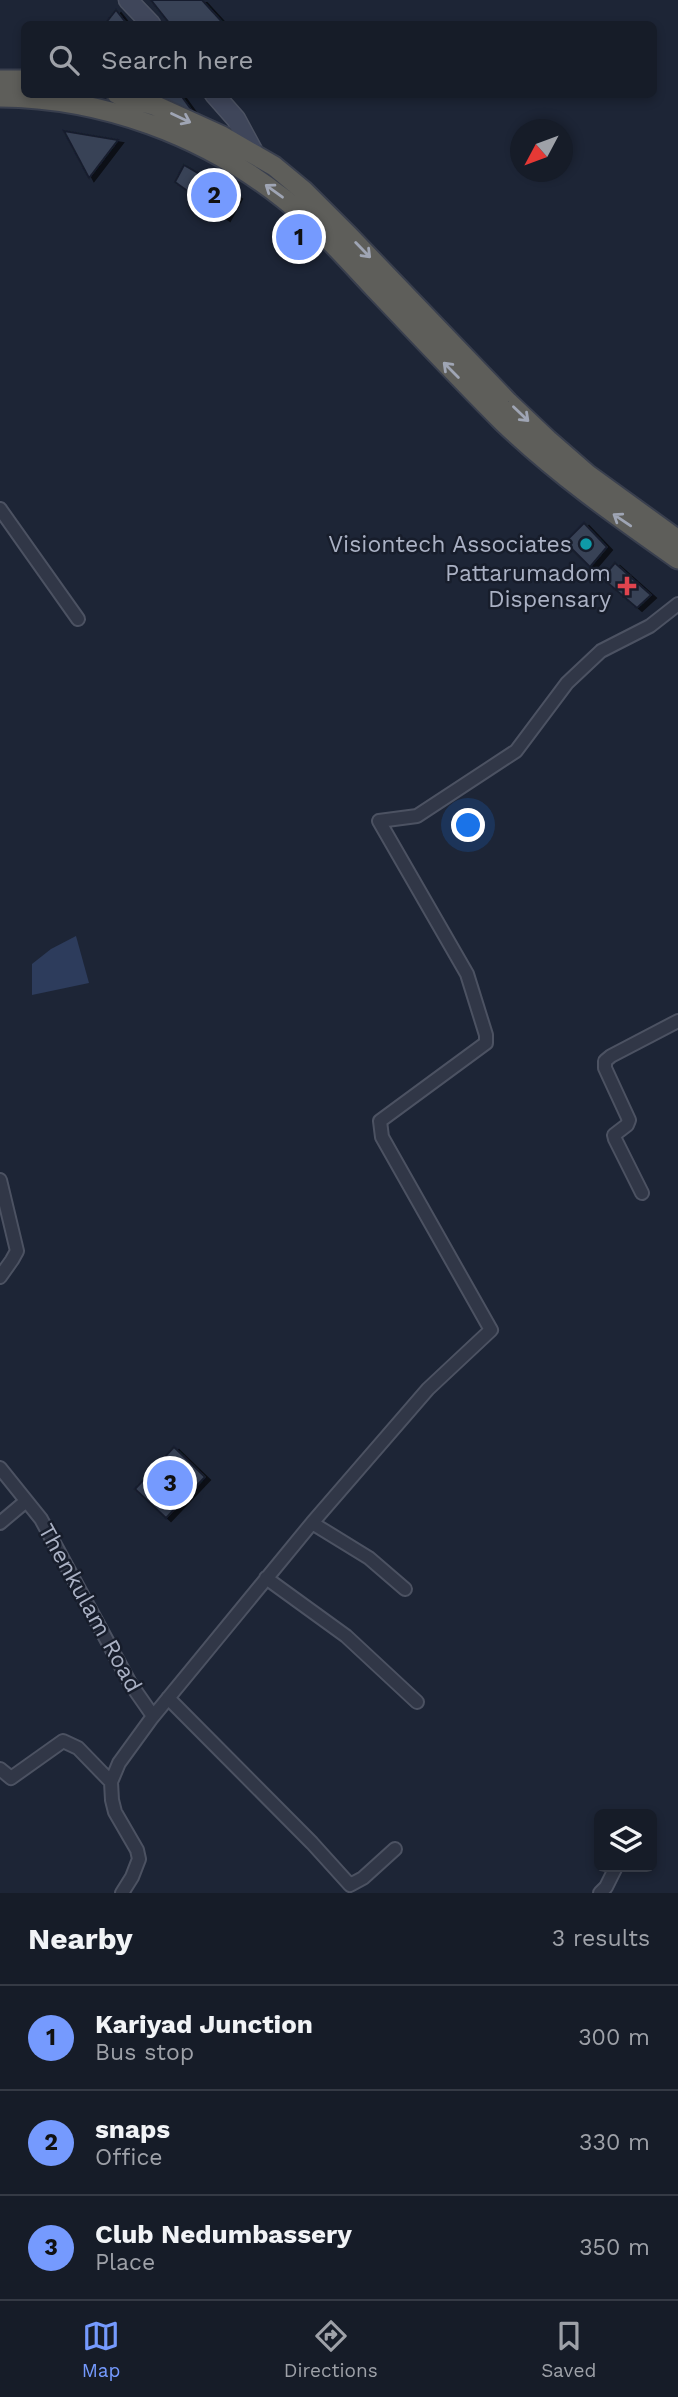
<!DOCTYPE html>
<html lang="en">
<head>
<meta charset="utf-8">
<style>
  :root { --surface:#161c28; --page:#1f2530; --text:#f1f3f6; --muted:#9ea1a8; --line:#353a45; --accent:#759afe }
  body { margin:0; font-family:"Work Sans",sans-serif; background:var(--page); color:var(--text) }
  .controls { position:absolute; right:21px; bottom:21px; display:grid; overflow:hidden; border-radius:10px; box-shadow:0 4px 10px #0003 }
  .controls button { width:63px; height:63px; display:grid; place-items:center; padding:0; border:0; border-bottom:2px solid var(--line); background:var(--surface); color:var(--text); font:35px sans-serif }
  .compass { position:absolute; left:510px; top:119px; width:63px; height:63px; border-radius:50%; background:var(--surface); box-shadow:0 4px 10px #0003; rotate:229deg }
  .you { position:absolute; left:469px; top:826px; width:24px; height:24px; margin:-18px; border:5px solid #fff; border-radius:50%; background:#1a73e8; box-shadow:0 0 0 10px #1a73e833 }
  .badge { display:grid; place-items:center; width:46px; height:46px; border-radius:50%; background:var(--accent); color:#111; font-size:23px; font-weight:700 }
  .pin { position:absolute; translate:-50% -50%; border:4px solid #fff; box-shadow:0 2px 7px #0006 }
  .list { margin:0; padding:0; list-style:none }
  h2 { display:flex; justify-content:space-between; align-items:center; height:91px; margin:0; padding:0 28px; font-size:30px }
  h2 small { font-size:23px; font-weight:400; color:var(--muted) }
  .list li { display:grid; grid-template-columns:46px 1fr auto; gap:21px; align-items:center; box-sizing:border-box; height:105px; padding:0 28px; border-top:2px solid var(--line) }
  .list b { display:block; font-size:26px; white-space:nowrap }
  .list p { margin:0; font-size:23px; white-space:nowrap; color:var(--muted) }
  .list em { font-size:23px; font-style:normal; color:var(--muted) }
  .icon { flex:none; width:38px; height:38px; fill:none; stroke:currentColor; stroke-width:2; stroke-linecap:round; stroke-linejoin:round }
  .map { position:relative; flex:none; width:678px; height:1893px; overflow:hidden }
  .search { position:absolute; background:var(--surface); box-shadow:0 4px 10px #0003; left:21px; right:21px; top:21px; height:77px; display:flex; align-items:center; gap:18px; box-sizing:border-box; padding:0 24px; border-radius:10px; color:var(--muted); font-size:26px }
  .sheet { height:406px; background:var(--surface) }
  nav { display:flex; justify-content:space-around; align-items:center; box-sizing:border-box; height:98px; border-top:2px solid var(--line); background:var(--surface); font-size:19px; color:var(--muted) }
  nav a { display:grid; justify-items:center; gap:4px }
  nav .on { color:var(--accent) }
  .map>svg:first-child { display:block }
</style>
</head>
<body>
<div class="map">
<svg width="678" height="1893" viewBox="0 0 678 1893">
  <defs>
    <filter id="shadow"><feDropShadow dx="5" dy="3" stdDeviation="0" flood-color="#0009"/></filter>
  </defs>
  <rect width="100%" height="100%" fill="#1d2536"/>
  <!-- water -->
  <path fill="#2d3c5c" d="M 76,936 L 89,983 L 32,995 L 32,964 L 51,949 Z"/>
  <!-- building -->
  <path fill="#394257" stroke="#191f2d" stroke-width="2" filter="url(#shadow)" d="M 151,0 L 202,0 L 224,24 L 170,24 Z
    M 116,10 L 127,24 L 105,24 Z
    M 138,94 L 180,94 L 193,112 Z
    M 64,131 L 118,140 L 89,178 Z
    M 184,165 L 237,196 L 225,218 L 175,182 Z
    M 584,523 L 607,547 L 590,567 L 565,542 Z
    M 615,563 L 651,595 L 637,608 L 602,578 Z
    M 174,1447 L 205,1477 L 166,1518 L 135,1489 Z"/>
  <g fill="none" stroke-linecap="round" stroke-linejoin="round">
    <!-- minor casing -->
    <g stroke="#4c5262" stroke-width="16">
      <path id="minor" d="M 0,509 L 78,619
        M 0,1180 L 17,1251 L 12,1260 L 0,1277
        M 642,1193 L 615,1139 L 614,1135 L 627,1125 L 629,1120 L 605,1068 L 605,1061 L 611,1056 L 678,1021
        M 0,1468 L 41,1519 L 130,1683 L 153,1716
        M 0,1523 L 25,1502
        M 312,1523 L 369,1558 L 405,1589
        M 266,1578 L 346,1636 L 417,1702
        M 168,1698 L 312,1843 L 350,1885 L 363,1878 L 395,1849
        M 0,1769 L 11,1778 L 63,1741 L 78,1748 L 111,1782
        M 122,1893 L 132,1877 L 139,1859 L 137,1850 L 115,1812 L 112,1800 L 111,1782 L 119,1763 L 151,1719 L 312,1523 L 428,1389 L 491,1330 L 382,1137 L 380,1121 L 486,1043 L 486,1035 L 467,974 L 379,821 L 417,816 L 516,751 L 567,683 L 601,651 L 650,626 L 678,604
        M 600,1893 L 606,1887 L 616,1867"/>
    </g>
    <!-- secondary casing -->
    <g stroke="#4c5262" stroke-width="21">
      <path id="secondary" d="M 128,0 L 151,24
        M 214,94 L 236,119 L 256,156"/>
    </g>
    <!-- trunk casing -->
    <g stroke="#393f4e" stroke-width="23">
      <path id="trunk" d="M 0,80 L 24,80
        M 117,94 L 156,106 L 222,136 L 274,166 L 303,190 L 349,236 L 508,402 L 548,440 L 587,474 L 678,540
        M 0,97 C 103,98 203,135 284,199 C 317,225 345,257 374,288 C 417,333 459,378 503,422 C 557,474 617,516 678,559"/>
    </g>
    <!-- minor -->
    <use href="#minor" stroke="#313747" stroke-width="12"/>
    <!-- secondary -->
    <use href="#secondary" stroke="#3f465a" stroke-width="18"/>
    <!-- trunk -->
    <use href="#trunk" stroke="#5e5e5a" stroke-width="19"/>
  </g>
  <!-- one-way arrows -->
  <defs><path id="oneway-shaft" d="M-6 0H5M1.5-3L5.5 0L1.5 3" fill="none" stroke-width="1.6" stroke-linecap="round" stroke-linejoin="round" transform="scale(1.75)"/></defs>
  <g stroke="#9fa5b4">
    <use href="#oneway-shaft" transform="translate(181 118) rotate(25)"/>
    <use href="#oneway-shaft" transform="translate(274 191) rotate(-144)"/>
    <use href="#oneway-shaft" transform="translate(363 250) rotate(46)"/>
    <use href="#oneway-shaft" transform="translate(451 370) rotate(-135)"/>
    <use href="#oneway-shaft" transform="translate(521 414) rotate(44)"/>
    <use href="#oneway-shaft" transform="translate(622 520) rotate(-146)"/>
  </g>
  <!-- markers -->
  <circle fill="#0f9aa8" stroke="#171d2b" stroke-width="2.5" cx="586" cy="544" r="7"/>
  <path fill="#e0444e" stroke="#171d2b" stroke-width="2.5" d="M623.5 575.5h7v7h7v7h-7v7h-7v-7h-7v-7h7z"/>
  <g text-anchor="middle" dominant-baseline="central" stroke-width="5" stroke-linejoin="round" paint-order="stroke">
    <!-- poi labels -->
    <g font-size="23" fill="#aab1c4" stroke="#171d2b" text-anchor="end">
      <text x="572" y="544">Visiontech Associates</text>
      <text x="611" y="573">Pattarumadom<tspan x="611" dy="26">Dispensary</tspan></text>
    </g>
    <!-- street labels -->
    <g font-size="23" fill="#aab1c4" stroke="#171d2b">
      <text transform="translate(90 1608) rotate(61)">Thenkulam Road</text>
    </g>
  </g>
</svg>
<div class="controls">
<button><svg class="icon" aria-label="layers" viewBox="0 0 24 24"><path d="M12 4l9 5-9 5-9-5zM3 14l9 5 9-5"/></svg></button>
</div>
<svg class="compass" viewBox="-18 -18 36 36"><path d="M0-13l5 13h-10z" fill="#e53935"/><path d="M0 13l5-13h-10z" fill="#9ea1a8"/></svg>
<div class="you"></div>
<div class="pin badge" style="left:299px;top:237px">1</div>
<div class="pin badge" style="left:214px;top:195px">2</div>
<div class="pin badge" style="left:170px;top:1483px">3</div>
<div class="search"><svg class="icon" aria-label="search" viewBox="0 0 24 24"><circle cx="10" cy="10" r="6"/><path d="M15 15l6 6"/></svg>Search here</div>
</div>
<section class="sheet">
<h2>Nearby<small>3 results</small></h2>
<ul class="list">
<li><span class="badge">1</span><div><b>Kariyad Junction</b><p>Bus stop</p></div><em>300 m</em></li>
<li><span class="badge">2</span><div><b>snaps</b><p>Office</p></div><em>330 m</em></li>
<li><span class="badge">3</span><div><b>Club Nedumbassery</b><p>Place</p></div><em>350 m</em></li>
</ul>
</section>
<nav>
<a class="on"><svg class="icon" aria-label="map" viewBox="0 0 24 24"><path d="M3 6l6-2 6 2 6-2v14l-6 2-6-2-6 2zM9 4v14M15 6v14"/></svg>Map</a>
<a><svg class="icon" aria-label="directions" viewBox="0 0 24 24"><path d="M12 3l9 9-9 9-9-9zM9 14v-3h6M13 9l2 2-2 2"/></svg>Directions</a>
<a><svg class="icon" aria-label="saved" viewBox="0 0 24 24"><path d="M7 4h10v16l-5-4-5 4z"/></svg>Saved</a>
</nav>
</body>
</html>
